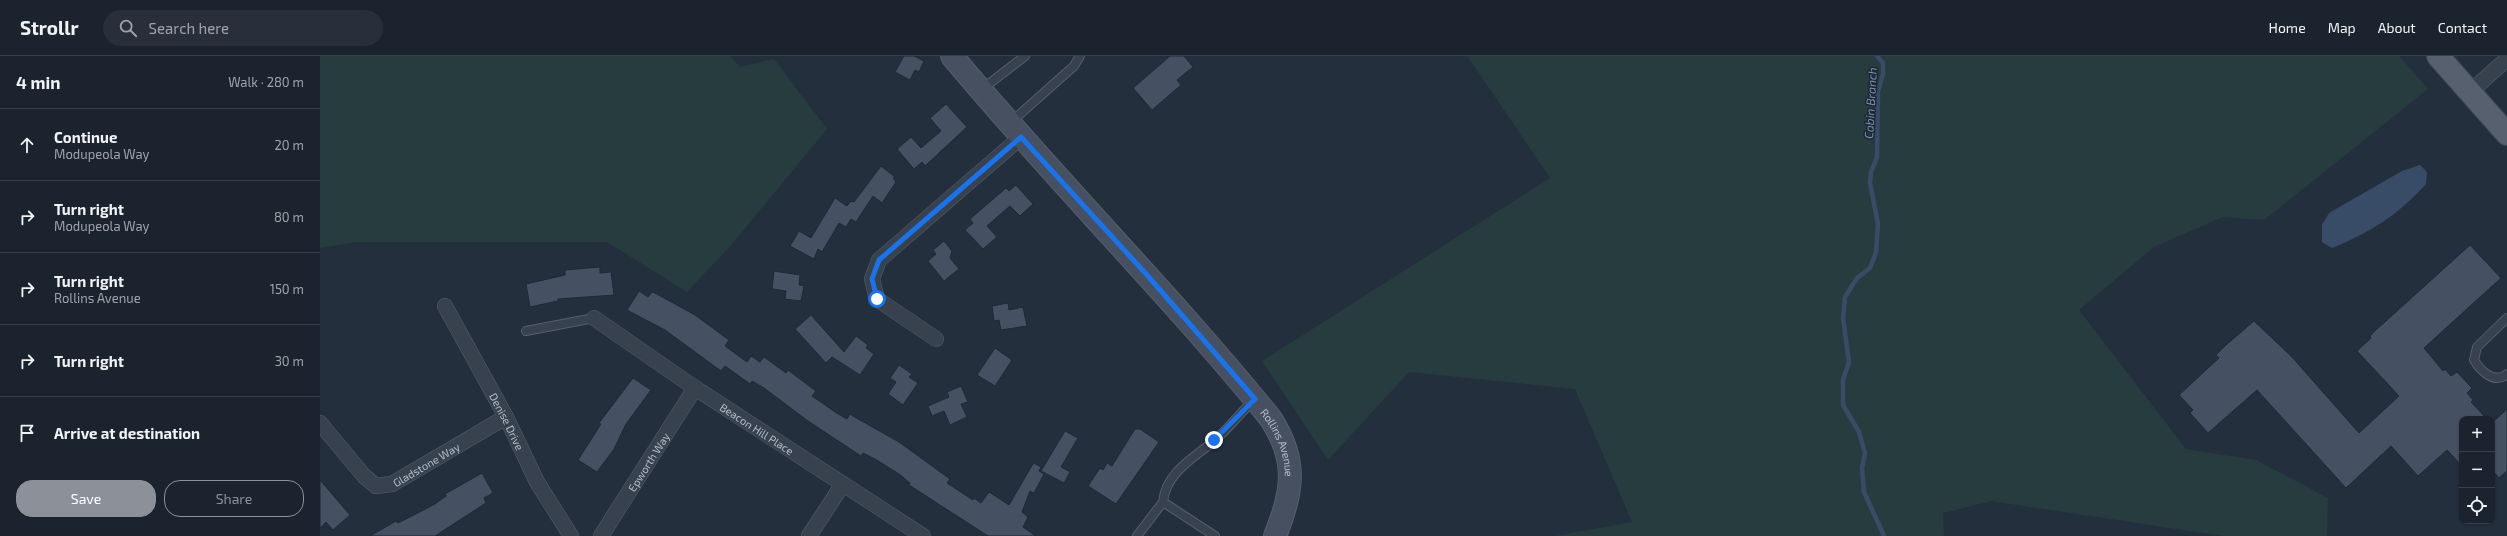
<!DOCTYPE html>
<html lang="en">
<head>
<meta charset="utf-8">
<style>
  :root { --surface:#1b232e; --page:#282f3a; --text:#f1f3f6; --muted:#a0a4aa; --line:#39404a; --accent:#8c9099 }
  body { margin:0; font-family:"Exo 2",sans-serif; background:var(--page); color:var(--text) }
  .controls { position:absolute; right:12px; bottom:12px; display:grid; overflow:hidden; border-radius:8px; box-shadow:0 1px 3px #0004 }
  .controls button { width:36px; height:36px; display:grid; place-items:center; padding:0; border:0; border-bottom:1px solid var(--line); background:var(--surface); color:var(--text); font:20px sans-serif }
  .stop { position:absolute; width:12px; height:12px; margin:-9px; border:3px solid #1a73e8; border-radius:50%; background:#fff }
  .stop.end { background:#1a73e8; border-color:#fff; box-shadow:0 1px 4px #0008 }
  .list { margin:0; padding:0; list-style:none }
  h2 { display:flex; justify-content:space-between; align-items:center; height:52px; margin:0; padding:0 16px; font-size:17px }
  h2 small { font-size:13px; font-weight:400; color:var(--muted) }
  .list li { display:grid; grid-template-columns:26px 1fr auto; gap:12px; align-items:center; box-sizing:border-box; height:72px; padding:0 16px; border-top:1px solid var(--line) }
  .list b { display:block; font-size:15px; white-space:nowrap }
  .list p { margin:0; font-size:13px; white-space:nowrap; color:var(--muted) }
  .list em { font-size:13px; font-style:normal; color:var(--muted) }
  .actions { display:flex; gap:8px; padding:12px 16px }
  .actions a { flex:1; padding:9px 0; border:1px solid var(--accent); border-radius:16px; text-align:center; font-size:14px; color:var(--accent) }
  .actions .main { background:var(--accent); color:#fff }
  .icon { flex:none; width:22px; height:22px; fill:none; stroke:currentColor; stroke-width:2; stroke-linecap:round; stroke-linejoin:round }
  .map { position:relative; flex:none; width:2187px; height:480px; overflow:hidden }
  header { display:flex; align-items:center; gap:24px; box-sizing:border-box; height:56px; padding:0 20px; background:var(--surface); border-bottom:1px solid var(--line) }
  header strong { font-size:19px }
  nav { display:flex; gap:22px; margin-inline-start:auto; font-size:14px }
  .search { width:280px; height:36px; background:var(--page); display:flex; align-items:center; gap:10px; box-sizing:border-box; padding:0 14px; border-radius:22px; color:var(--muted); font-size:15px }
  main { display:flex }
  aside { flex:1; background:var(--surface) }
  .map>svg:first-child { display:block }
</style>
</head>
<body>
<header>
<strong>Strollr</strong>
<div class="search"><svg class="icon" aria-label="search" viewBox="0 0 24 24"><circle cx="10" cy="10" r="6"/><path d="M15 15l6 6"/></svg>Search here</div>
<nav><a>Home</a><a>Map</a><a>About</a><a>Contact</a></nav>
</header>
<main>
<aside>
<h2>4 min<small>Walk · 280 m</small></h2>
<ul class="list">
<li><svg class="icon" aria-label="ahead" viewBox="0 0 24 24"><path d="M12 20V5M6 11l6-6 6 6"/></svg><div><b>Continue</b><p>Modupeola Way</p></div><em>20 m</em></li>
<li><svg class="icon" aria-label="right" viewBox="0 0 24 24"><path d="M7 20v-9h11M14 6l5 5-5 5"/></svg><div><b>Turn right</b><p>Modupeola Way</p></div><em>80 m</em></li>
<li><svg class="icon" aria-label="right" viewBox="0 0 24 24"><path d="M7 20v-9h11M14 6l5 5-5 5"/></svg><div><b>Turn right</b><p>Rollins Avenue</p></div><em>150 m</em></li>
<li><svg class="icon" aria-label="right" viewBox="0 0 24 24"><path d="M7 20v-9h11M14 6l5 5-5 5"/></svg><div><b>Turn right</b></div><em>30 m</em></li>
<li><svg class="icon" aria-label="arrive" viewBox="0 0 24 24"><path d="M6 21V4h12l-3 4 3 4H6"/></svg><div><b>Arrive at destination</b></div></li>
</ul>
<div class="actions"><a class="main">Save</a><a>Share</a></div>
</aside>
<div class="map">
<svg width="2187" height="480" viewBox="0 0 2187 480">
  <rect width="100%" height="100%" fill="#242f3e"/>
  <!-- green -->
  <path fill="#263c3f" d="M 0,0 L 410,0 L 420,11 L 454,3 L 507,73 L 412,188 L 367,236 L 287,186 L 36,186 L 0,192 Z
    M 1145,0 L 2079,0 L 2108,33 L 1944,164 L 1903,161 L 1834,191 L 1759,254 L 1866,393 L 1936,404 L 2008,442 L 2007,480 L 1903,480 L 1671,445 L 1623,457 L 1624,480 L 1235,480 L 1312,466 L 1255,333 L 1089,316 L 1008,404 L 942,305 L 1230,122 L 1148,1 Z"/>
  <!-- water -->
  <path fill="#394c67" d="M 2100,109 L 2107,116 L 2106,128 C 2078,159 2051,176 2012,192 L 2002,186 L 2002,169 L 2009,157 L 2082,115 Z"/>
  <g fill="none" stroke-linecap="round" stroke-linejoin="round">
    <!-- stream -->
    <path stroke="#394c67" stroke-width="4.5" d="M 1557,0 L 1563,7 L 1563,18 L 1558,36 L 1557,101 L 1551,116 L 1550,127 L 1558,168 L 1556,196 L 1550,212 L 1537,222 L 1525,241 L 1523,262 L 1529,306 L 1523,324 L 1523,349 L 1539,376 L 1545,397 L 1542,412 L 1544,436 L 1564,480"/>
  </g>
  <!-- building -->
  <path fill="#455162" stroke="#1f2835" d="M 584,0 L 594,0 L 604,5 L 599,16 L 595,14 L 590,24 L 575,16 Z
    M 850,0 L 864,0 L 873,11 L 857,24 L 861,29 L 832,54 L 813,32 Z
    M 626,48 L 647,71 L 605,110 L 602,106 L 594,113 L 577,93 L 591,81 L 601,92 L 621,75 L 610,62 Z
    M 561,110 L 575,121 L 573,122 L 576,126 L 562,147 L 553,140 L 536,166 L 531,163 L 526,171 L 519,167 L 502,196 L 498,193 L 494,203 L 470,190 L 479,175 L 491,182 L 515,142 L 527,150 L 531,145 L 534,146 Z
    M 696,129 L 713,148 L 700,160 L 690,150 L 676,162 L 667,170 L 677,181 L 663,193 L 645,174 L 653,167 L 650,163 L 686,132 L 689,135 Z
    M 624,185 L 632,195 L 630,202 L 639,213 L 624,225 L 608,205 L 616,198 L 613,194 Z
    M 2150,189 L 2181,222 L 2104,292 L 2123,315 L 2125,313 L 2131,320 L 2137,316 L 2152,332 L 2147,337 L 2153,344 L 2151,346 L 2167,363 L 2142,363 L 2142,410 L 2127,394 L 2098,420 L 2071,390 L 2026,432 L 1937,334 L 1888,377 L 1870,357 L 1873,354 L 1859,339 L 1899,302 L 1896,299 L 1906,289 L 1934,265 L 1972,301 L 2039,377 L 2079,340 L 2037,295 L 2051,282 L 2050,280 L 2056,274 Z
    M 280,211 L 280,217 L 291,216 L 294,239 L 238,243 L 238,245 L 210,251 L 206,228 L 245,219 L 245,214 Z
    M 454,215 L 480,219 L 479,229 L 484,230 L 481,245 L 465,243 L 466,235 L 452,233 Z
    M 319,235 L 328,241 L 332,236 L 335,237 L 375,259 L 409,284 L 405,290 L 427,306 L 431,300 L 440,306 L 444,301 L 466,317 L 468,314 L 496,335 L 492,340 L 518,358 L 527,363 L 530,358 L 533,360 L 579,386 L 630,423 L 627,427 L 653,444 L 654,442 L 661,447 L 669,436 L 689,449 L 711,411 L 714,407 L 721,411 L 719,415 L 724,418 L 714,437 L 710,435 L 702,456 L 708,461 L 703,471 L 716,480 L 668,480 L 589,429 L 590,427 L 579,418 L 555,403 L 543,397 L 541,400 L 488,365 L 444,332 L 432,325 L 430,328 L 405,310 L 401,315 L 345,274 L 307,254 Z
    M 688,247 L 689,254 L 703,251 L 707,270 L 681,274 L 679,264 L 674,265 L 672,250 Z
    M 491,259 L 524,296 L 536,280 L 548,289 L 546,292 L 554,298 L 540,319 L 512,301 L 506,307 L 475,273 Z
    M 675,292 L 692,304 L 675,330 L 657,319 Z
    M 579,309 L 592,318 L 589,321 L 598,327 L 583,349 L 568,338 L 576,326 L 570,322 Z
    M 313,322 L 331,334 L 306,368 L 294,393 L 277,416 L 258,404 L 281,368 L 279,367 Z
    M 641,330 L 648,346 L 641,348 L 647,361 L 630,369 L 624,355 L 612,360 L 608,350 L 629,341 L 627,336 Z
    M 2187,353 L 2187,415 L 2179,422 L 2172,414 L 2172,367 Z
    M 815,373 L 820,373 L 839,386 L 796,448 L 768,430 L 780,412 L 783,414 L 787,407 L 792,410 Z
    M 745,375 L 758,382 L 741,411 L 750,416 L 744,427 L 721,415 Z
    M 162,417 L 173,437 L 164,442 L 166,447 L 115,480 L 50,480 L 76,465 L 78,467 L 115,448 L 126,440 L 125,438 Z
    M 0,424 L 30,459 L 13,474 L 6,466 L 0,472 Z"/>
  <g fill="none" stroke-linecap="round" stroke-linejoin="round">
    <!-- lane casing -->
    <g stroke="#565f6c" stroke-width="10">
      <path id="lane" d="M 661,34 L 705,0
        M 690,67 L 754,10 L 760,0
        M 2187,262 L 2157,291 L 2154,304 C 2160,314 2174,329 2187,318
        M 206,275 L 274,262
        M 843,446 C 846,416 874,402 895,384 C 909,372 920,357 934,344
        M 817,480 L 843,446 L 895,480"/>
    </g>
    <!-- street casing -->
    <g stroke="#565f6c" stroke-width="16">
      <g id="street">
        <path d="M 2150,36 L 2187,3"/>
        <path id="s1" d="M 125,250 L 186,361 L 217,426 L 251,480"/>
        <path id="s2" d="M 274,262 L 375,332 L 603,480"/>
        <path d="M 616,283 L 557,243 L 552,223 L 559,204 L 701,81"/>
        <path id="s3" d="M 0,367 L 44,420 L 56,430 L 72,428 L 186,361"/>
        <path id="s4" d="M 281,480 L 375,332"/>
        <path d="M 489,480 L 523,428"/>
      </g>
    </g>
    <!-- secondary casing -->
    <g stroke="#565f6c" stroke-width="24">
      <g id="secondary">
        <path id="s5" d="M 632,0 C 735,124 850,238 951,363 C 978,405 973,436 955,480"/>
      </g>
    </g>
    <!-- primary casing -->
    <g stroke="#414a57" stroke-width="24">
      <path id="primary" d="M 2118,0 L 2187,78"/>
    </g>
    <!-- lane -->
    <use href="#lane" stroke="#38414e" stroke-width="8"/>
    <!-- street -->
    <use href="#street" stroke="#38414e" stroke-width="15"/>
    <!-- secondary -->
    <use href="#secondary" stroke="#465061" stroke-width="22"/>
    <!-- primary -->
    <use href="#primary" stroke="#56606e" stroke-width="22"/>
  </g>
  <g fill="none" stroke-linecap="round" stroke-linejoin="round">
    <!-- route -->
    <path stroke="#1a73e8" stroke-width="5" d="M 557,243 L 552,223 L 559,204 L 701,81 L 827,219 L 935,343 L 894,384"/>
  </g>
  <g text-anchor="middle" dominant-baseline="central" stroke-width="3" stroke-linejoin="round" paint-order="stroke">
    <!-- street labels -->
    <g font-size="11" fill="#b4bcc9" stroke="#1d2633">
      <text stroke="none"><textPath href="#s1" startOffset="131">Denise Drive</textPath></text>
      <text stroke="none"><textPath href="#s2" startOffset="197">Beacon Hill Place</textPath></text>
      <text stroke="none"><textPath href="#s5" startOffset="508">Rollins Avenue</textPath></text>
      <text stroke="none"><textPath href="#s4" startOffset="88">Epworth Way</textPath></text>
      <text stroke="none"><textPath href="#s3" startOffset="140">Gladstone Way</textPath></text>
    </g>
    <!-- water labels -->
    <g font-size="12" font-style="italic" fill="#7c92b1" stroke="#1d2633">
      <text transform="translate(1550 47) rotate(-87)">Cabin Branch</text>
    </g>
  </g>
</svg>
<div class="controls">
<button>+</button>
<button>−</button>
<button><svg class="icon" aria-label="locate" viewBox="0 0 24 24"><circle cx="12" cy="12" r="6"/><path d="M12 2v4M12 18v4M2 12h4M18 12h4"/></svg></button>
</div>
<div class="stop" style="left:557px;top:243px"></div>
<div class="stop end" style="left:894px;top:384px"></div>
</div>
</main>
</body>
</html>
